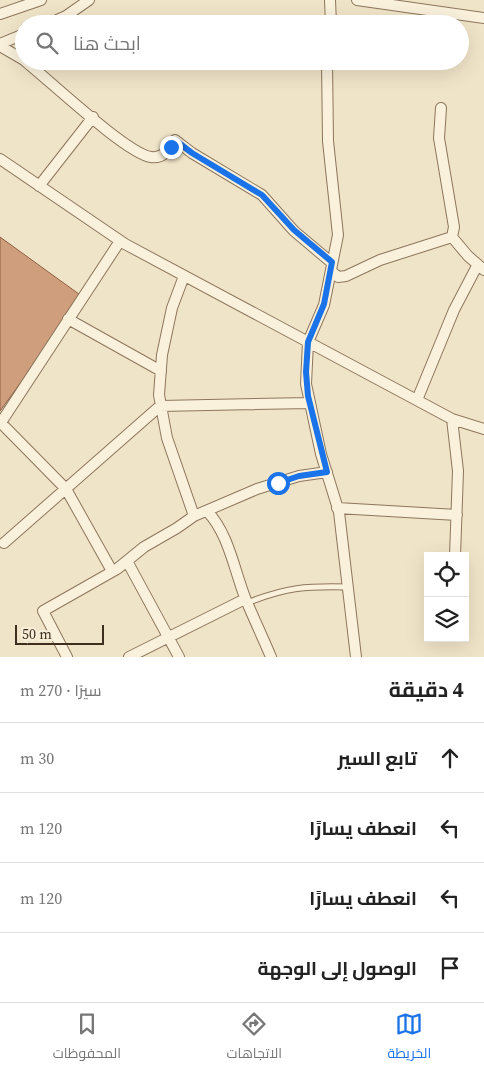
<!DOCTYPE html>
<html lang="ar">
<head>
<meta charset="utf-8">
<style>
  :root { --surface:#fff; --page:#f6f6f6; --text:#222; --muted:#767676; --line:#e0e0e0; --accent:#1a73e8 }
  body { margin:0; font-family:"Source Serif 4",Cairo,serif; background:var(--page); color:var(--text); direction:rtl }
  .controls { position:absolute; right:15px; bottom:15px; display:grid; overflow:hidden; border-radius:0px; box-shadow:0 5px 20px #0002 }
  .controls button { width:45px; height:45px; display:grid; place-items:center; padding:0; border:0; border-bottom:1px solid var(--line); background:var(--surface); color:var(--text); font:25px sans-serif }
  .scale { position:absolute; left:15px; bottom:12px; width:89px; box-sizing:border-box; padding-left:5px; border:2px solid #3d2e20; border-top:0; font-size:14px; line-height:18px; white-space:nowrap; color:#3d2e20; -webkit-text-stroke:4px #f7eed8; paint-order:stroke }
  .stop { position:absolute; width:15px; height:15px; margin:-11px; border:4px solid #1a73e8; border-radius:50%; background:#fff }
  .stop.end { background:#1a73e8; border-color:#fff; box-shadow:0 1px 5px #0008 }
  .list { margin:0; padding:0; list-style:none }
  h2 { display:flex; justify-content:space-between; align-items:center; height:65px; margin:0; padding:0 20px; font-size:21px }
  h2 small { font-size:16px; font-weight:400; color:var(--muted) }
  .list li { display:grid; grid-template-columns:32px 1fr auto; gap:15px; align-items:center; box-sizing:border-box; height:70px; padding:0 20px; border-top:1px solid var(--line) }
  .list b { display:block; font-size:19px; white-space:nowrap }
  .list em { font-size:16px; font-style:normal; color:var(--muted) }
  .icon { flex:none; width:28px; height:28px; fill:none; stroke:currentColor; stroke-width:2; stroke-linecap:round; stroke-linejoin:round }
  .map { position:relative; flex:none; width:484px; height:657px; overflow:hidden; direction:ltr }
  .search { position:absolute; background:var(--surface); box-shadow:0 5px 20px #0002; left:15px; right:15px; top:15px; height:55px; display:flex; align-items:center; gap:12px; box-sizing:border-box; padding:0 18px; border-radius:28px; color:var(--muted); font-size:19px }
  .sheet { height:345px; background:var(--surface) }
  nav { display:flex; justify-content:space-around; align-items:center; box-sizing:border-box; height:70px; border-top:1px solid var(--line); background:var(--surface); font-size:14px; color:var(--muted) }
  nav a { display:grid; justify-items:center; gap:2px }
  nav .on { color:var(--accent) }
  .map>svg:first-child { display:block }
</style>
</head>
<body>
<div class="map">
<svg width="484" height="657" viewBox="0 0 484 657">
  <rect width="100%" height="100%" fill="#f0e4c8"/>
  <!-- building -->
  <path fill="#cf9f7d" stroke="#8d5f41" d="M 0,237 L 83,297 L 0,411 Z"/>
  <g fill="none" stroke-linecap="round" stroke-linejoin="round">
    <!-- service casing -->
    <g stroke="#8d765c" stroke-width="7">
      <path id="service" d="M 247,603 C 287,587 306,586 348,587"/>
    </g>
    <!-- minor casing -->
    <g stroke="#8d765c" stroke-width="12">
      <path id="minor" d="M 330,0 L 331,24
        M 357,0 L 484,18
        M 0,14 L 41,0
        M 48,24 L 66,16 L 89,0
        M 0,44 L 24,34
        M 0,46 L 24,60
        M 25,61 C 49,80 127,154 151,157 C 163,159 170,149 175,140 L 192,153 L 262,195 L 294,231 L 332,263
        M 327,61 L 328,141 L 338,235 L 324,305 L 308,342 L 306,384 L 321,454 L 339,512 L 356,657
        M 0,159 L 125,244 L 452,419 L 484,429
        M 39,186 L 93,117
        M 452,237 L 468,256 L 484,270
        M 331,271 L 338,277 L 346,276 L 380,260 L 452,237 L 454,227 L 439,138 L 441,108
        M 184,276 L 172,308 L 162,355 L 159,395 L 167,438 L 194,516
        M 68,319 L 161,371
        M 417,400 L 454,310 L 477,266
        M 452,419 L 458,471 L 455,556
        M 1,423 L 66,489 L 112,571
        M 0,424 L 120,241
        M 337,508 L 457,515
        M 207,511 C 229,534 234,570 246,600 C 254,619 263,638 271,657
        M 4,543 L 160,406 L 310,403
        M 127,561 L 179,657
        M 67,657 L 43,611 L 117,569 L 144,547 L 177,528 L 194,516 L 257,489 L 299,476 L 327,472
        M 129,657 L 245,599"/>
    </g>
    <!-- service -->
    <use href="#service" stroke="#faf1dc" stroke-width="5"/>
    <!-- minor -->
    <use href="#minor" stroke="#faf1dc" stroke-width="10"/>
  </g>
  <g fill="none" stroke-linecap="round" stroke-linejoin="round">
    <!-- route -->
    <path stroke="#1a73e8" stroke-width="6" d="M 171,147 L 175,140 L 192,153 L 262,195 L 294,230 L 332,262 L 324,304 L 308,342 L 306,372 L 308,396 L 327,472 L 299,476 L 278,483"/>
  </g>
</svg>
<div class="controls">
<button><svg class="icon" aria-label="locate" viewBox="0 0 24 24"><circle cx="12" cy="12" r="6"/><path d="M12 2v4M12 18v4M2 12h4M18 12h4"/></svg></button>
<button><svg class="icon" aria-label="layers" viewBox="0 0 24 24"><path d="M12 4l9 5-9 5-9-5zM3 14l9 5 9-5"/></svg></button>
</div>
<div class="scale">50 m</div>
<div class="stop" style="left:278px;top:483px"></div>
<div class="stop end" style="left:171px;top:147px"></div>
<div class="search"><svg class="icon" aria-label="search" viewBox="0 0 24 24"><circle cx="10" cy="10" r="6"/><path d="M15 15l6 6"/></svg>ابحث هنا</div>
</div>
<section class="sheet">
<h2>4 دقيقة<small>سيرًا · 270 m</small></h2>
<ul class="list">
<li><svg class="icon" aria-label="ahead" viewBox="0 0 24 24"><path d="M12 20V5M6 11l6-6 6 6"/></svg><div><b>تابع السير</b></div><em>30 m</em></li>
<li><svg class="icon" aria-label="left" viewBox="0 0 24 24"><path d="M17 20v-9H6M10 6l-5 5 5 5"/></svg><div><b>انعطف يسارًا</b></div><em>120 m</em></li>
<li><svg class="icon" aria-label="left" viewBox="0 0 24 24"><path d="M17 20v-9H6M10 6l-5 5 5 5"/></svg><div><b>انعطف يسارًا</b></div><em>120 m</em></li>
<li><svg class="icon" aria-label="arrive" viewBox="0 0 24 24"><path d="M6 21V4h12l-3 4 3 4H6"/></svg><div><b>الوصول إلى الوجهة</b></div></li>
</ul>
</section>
<nav>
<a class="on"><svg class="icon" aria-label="map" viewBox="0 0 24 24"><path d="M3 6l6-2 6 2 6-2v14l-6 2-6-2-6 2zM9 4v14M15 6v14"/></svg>الخريطة</a>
<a><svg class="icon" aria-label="directions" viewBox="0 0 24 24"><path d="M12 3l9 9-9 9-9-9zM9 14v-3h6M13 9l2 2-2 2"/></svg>الاتجاهات</a>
<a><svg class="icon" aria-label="saved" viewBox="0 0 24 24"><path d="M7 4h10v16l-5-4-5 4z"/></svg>المحفوظات</a>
</nav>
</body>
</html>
